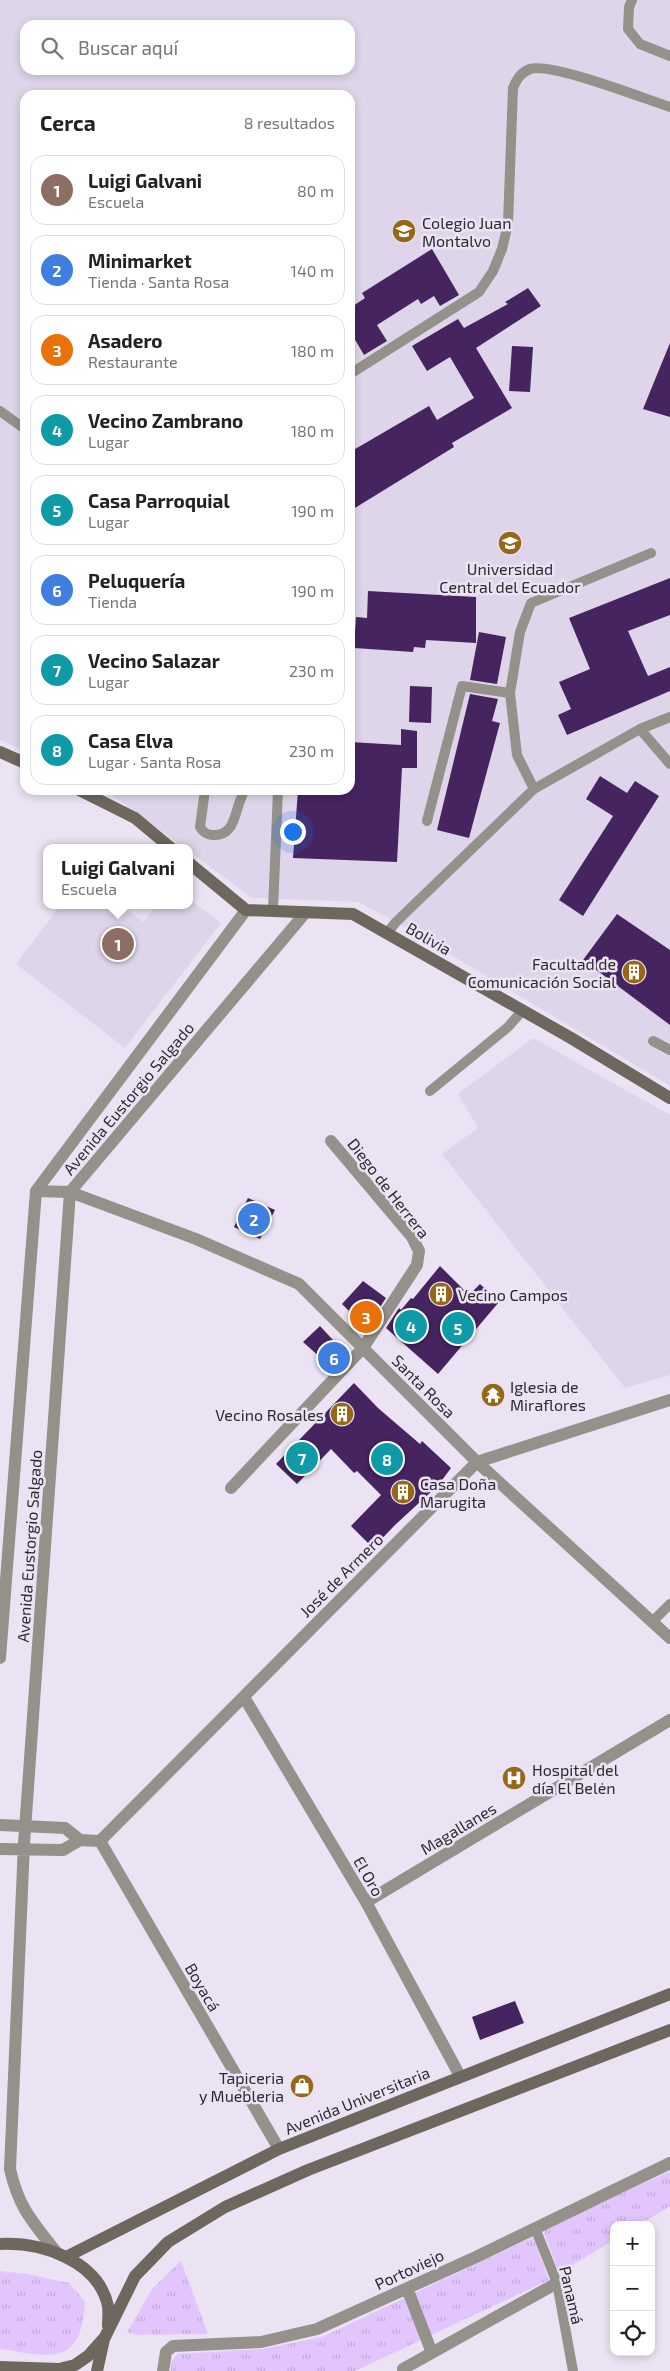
<!DOCTYPE html>
<html lang="es">
<head>
<meta charset="utf-8">
<style>
  :root { --surface:#fff; --page:#f2f2f2; --text:#222; --muted:#767676; --line:#e0e0e0; --accent:#ea580c }
  body { margin:0; font-family:"Exo 2",sans-serif; background:var(--page); color:var(--text) }
  .controls { position:absolute; right:15px; bottom:15px; display:grid; overflow:hidden; border-radius:10px; box-shadow:0 2px 8px #0003 }
  .controls button { width:45px; height:45px; display:grid; place-items:center; padding:0; border:0; border-bottom:1px solid var(--line); background:var(--surface); color:var(--text); font:25px sans-serif }
  .you { position:absolute; left:292px; top:831px; width:18px; height:18px; margin:-12px; border:4px solid #fff; border-radius:50%; background:#1a73e8; box-shadow:0 0 0 8px #1a73e833 }
  .badge { display:grid; place-items:center; width:32px; height:32px; border-radius:50%; background:var(--accent); color:#fff; font-size:16px; font-weight:700 }
  .pin { position:absolute; translate:-50% -50%; border:2px solid #fff; box-shadow:0 1px 5px #0006 }
  .popup { position:absolute; left:43px; top:844px; width:150px; height:65px; box-sizing:border-box; display:grid; place-content:center; border-radius:10px; background:var(--surface); filter:drop-shadow(0 1px 4px #0005); font-size:16px; white-space:nowrap; color:var(--muted) }
  .popup b { font-size:19px; color:var(--text) }
  .popup::after { content:''; position:absolute; left:50%; top:100%; margin-left:-10px; border:10px solid transparent; border-top-color:var(--surface) }
  .list { margin:0; padding:0; list-style:none }
  h2 { display:flex; justify-content:space-between; align-items:center; height:65px; margin:0; padding:0 20px; font-size:21px }
  h2 small { font-size:16px; font-weight:400; color:var(--muted) }
  .list li { display:grid; grid-template-columns:32px 1fr auto; gap:15px; align-items:center; box-sizing:border-box; height:70px; margin:0 10px 10px; padding:0 10px; border:1px solid var(--line); border-radius:15px }
  .list b { display:block; font-size:19px; white-space:nowrap }
  .list p { margin:0; font-size:16px; white-space:nowrap; color:var(--muted) }
  .list em { font-size:16px; font-style:normal; color:var(--muted) }
  .icon { flex:none; width:28px; height:28px; fill:none; stroke:currentColor; stroke-width:2; stroke-linecap:round; stroke-linejoin:round }
  .map { position:relative; flex:none; width:670px; height:2371px; overflow:hidden }
  .search { position:absolute; background:var(--surface); box-shadow:0 2px 8px #0003; left:20px; top:20px; width:335px; height:55px; display:flex; align-items:center; gap:12px; box-sizing:border-box; padding:0 18px; border-radius:15px; color:var(--muted); font-size:19px }
  .panel { position:absolute; background:var(--surface); box-shadow:0 2px 8px #0003; left:20px; top:90px; width:335px; height:705px; border-radius:15px }
  .map>svg:first-child { display:block }
</style>
</head>
<body>
<div class="map">
<svg width="670" height="2371" viewBox="0 0 670 2371">
  <defs>
    <pattern id="park-tufts" width="24" height="20" patternUnits="userSpaceOnUse" patternTransform="scale(1.25)"><rect width="24" height="20" fill="#e3c5fe"/><path d="M3 7l-1-3M5 7V3M7 7l1-3M15 17l-1-3M17 17v-4M19 17l1-3" fill="none" stroke="#c3a9da"/></pattern>
  </defs>
  <rect width="100%" height="100%" fill="#ebe3f3"/>
  <!-- built -->
  <path fill="#dfd5ea" fill-rule="evenodd" d="M 0,0 L 670,0 L 670,1086 L 396,922 L 359,902 L 252,898 L 189,851 L 189,848 L 184,848 L 106,790 L 350,790 L 350,95 L 25,95 L 25,751 L 0,740 ZM 25,25 L 350,25 L 350,70 L 25,70 Z
    M 189,899 L 221,923 L 125,1048 L 16,964 L 61,905 L 120,905 L 143,922 L 156,905 L 189,905 Z
    M 533,1038 L 670,1115 L 670,1375 L 625,1388 L 442,1154 L 478,1128 L 458,1094 Z"/>
  <!-- park -->
  <path fill="url(#park-tufts)" d="M 670,2171 L 670,2206 L 639,2225 L 614,2225 L 614,2240 L 559,2273 L 543,2230 Z
    M 533,2237 L 549,2280 L 355,2371 L 171,2371 L 171,2362 L 177,2354 L 262,2349 L 322,2337 Z
    M 181,2261 L 208,2334 L 137,2335 L 127,2332 L 152,2289 Z
    M 0,2271 L 27,2274 L 69,2283 L 85,2302 C 81,2367 52,2357 0,2349 Z"/>
  <!-- building -->
  <path fill="#462460" d="M 432,249 L 459,295 L 440,306 L 434,296 L 421,304 L 418,299 L 377,325 L 387,341 L 364,355 L 350,331 L 350,308 L 365,298 L 362,293 Z
    M 528,288 L 541,306 L 476,348 L 512,408 L 452,443 L 454,447 L 350,511 L 350,452 L 429,406 L 437,420 L 474,398 L 450,357 L 427,371 L 412,346 L 458,319 L 464,328 L 508,304 L 505,302 Z
    M 670,343 L 670,417 L 643,409 Z
    M 512,346 L 533,347 L 530,392 L 509,391 Z
    M 670,578 L 670,615 L 628,631 L 648,676 L 670,667 L 670,691 L 567,735 L 558,715 L 571,709 L 559,682 L 590,669 L 569,618 Z
    M 368,591 L 476,597 L 476,643 L 426,640 L 425,648 L 414,647 L 413,652 L 354,648 L 356,617 L 367,618 Z
    M 479,632 L 506,637 L 497,684 L 470,680 Z
    M 410,686 L 432,687 L 431,723 L 409,722 Z
    M 470,694 L 498,699 L 492,721 L 500,723 L 469,838 L 437,830 Z
    M 401,729 L 417,731 L 417,768 L 402,768 L 397,862 L 293,858 L 298,790 L 350,790 L 350,742 L 401,745 Z
    M 600,776 L 627,793 L 635,781 L 659,796 L 583,916 L 559,900 L 613,816 L 586,799 Z
    M 617,914 L 670,950 L 670,1025 L 583,960 Z
    M 248,1198 L 275,1210 L 260,1239 L 234,1227 Z
    M 440,1266 L 469,1295 L 480,1284 L 499,1302 L 438,1374 L 386,1328 L 399,1308 L 401,1310 L 411,1298 L 413,1299 Z
    M 363,1281 L 386,1298 L 366,1328 L 342,1304 Z
    M 320,1326 L 346,1354 L 330,1371 L 320,1361 L 322,1359 L 303,1342 Z
    M 354,1383 L 378,1408 L 420,1444 L 422,1441 L 451,1468 L 434,1491 L 433,1490 L 395,1525 L 373,1548 L 351,1526 L 381,1495 L 357,1471 L 354,1473 L 331,1449 L 297,1484 L 276,1464 Z
    M 515,2001 L 524,2023 L 480,2040 L 472,2017 Z"/>
  <g fill="none" stroke-linecap="round" stroke-linejoin="round">
    <!-- lane -->
    <path stroke="#94908a" stroke-width="10" d="M 632,0 L 629,7 L 628,29 L 640,44 L 670,56
      M 350,374 L 479,292 L 493,271 L 502,249 L 508,224 L 513,88 C 517,79 520,73 530,69 C 551,62 645,99 670,107
      M 0,411 L 25,429
      M 640,729 L 670,764
      M 534,789 L 517,755 L 510,693 L 520,632 L 531,603 L 651,553
      M 205,790 L 200,827 C 203,832 207,835 213,835 C 238,836 234,806 245,790
      M 427,821 L 462,686 L 510,693
      M 273,910 L 278,790
      M 387,933 L 396,922 L 534,789 L 640,729 L 670,717
      M 653,1041 L 670,1050
      M 430,1091 L 508,1027 L 522,1011
      M 652,1622 L 670,1604
      M 535,2228 L 557,2283 L 573,2371"/>
    <!-- street -->
    <path stroke="#94908a" stroke-width="12" d="M 36,1191 L 70,1192 L 196,1239 L 299,1284 L 477,1462 L 670,1638
      M 231,1488 L 363,1348 L 417,1265 L 419,1251 L 412,1237 L 331,1141
      M 0,1658 L 36,1191 L 246,910
      M 244,1697 L 366,1902 L 460,2076
      M 0,1825 L 65,1828 L 80,1840
      M 100,1841 L 477,1462 L 670,1400
      M 100,1841 L 279,2149
      M 0,1849 L 63,1850 L 80,1840 L 100,1841
      M 366,1902 L 670,1720
      M 57,2253 C 33,2222 19,2209 10,2169 L 24,1844 L 70,1192 L 306,912
      M 407,2288 L 432,2353
      M 403,2369 L 557,2283
      M 163,2371 L 166,2352 L 173,2346 L 261,2342 L 317,2329 L 476,2257 L 670,2163"/>
    <!-- secondary -->
    <path stroke="#6d675e" stroke-width="12" d="M 0,752 L 25,763
      M 79,790 L 135,818 L 171,848
      M 189,863 L 246,910 L 353,914 L 571,1038 L 670,1098
      M 0,2244 C 41,2242 98,2260 108,2306 C 109,2312 108,2320 108,2326
      M 66,2257 L 279,2149 L 670,1994
      M 0,2367 L 59,2369 L 75,2365 L 88,2356 L 105,2337 L 135,2276 L 168,2242 L 225,2207 L 308,2170 L 670,2030
      M 97,2371 L 104,2339"/>
  </g>
  <!-- icons -->
  <defs>
    <g id="school-disc" transform="scale(1.25)"><circle r="9.5" fill="#976718" stroke="#ebe3f3"/><path d="M0-5L7-2L0 1L-7-2ZM-4 1L0 2.5L4 1V4Q0 6-4 4Z" fill="#fff"/></g>
    <g id="university-disc" transform="scale(1.25)"><circle r="9.5" fill="#976718" stroke="#ebe3f3"/><path d="M0-5L7-2L0 1L-7-2ZM-4 1L0 2.5L4 1V4Q0 6-4 4Z" fill="#fff"/></g>
    <g id="building-disc" transform="scale(1.25)"><circle r="9.5" fill="#976718" stroke="#ebe3f3"/><path d="M-4-6H4V6H1V3H-1V6H-4ZM-2.5-4.3h1.7v1.8h-1.7ZM.8-4.3h1.7v1.8H.8ZM-2.5-1h1.7V.8h-1.7ZM.8-1h1.7V.8H.8Z" fill="#fff"/></g>
    <g id="temple-disc" transform="scale(1.25)"><circle r="9.5" fill="#976718" stroke="#ebe3f3"/><path d="M0-6L5-2H3V0L6.5 2.5H4V6H1.5V3h-3V6H-4V2.5H-6.5L-3 0V-2H-5Z" fill="#fff"/></g>
    <g id="hospital-disc" transform="scale(1.25)"><circle r="9.5" fill="#976718" stroke="#ebe3f3"/><path d="M-5-5h3v3.5h4V-5h3V5h-3V1.5h-4V5h-3Z" fill="#fff"/></g>
    <g id="shop-disc" transform="scale(1.25)"><circle r="9.5" fill="#976718" stroke="#ebe3f3"/><path d="M-5-2.5h2.3a2.7 3.5 0 0 1 5.4 0H5L5.5 6h-11ZM-1.5-2.5h3a1.5 2.3 0 0 0-3 0Z" fill="#fff"/></g>
  </defs>
  <g fill-rule="evenodd">
    <use href="#school-disc" x="404" y="231"/>
    <use href="#university-disc" x="510" y="543"/>
    <use href="#building-disc" x="634" y="972"/>
    <use href="#building-disc" x="441" y="1294"/>
    <use href="#temple-disc" x="493" y="1395"/>
    <use href="#building-disc" x="342" y="1414"/>
    <use href="#building-disc" x="403" y="1492"/>
    <use href="#hospital-disc" x="514" y="1778"/>
    <use href="#shop-disc" x="302" y="2086"/>
  </g>
  <g text-anchor="middle" dominant-baseline="central" stroke-width="5" stroke-linejoin="round" paint-order="stroke">
    <!-- poi labels -->
    <g font-size="16" fill="#2d2a30" stroke="#ebe3f3" text-anchor="start">
      <text x="422" y="222">Colegio Juan<tspan x="422" dy="18">Montalvo</tspan></text>
      <text x="510" y="568" text-anchor="middle">Universidad<tspan x="510" dy="18">Central del Ecuador</tspan></text>
      <text x="616" y="963" text-anchor="end">Facultad de<tspan x="616" dy="18">Comunicación Social</tspan></text>
      <text x="458" y="1294">Vecino Campos</text>
      <text x="510" y="1386">Iglesia de<tspan x="510" dy="18">Miraflores</tspan></text>
      <text x="324" y="1414" text-anchor="end">Vecino Rosales</text>
      <text x="420" y="1483">Casa Doña<tspan x="420" dy="18">Marugita</tspan></text>
      <text x="532" y="1769">Hospital del<tspan x="532" dy="18">día El Belėn</tspan></text>
      <text x="284" y="2077" text-anchor="end">Tapiceria<tspan x="284" dy="18">y Muebleria</tspan></text>
    </g>
    <!-- street labels -->
    <g font-size="16" fill="#2d2a30" stroke="#ebe3f3">
      <text transform="translate(429 938) rotate(30)">Bolivia</text>
      <text transform="translate(128 1098) rotate(-50)">Avenida Eustorgio Salgado</text>
      <text transform="translate(389 1188) rotate(52)">Diego de Herrera</text>
      <text transform="translate(424 1386) rotate(45)">Santa Rosa</text>
      <text transform="translate(29 1546) rotate(-86)">Avenida Eustorgio Salgado</text>
      <text transform="translate(341 1575) rotate(-45)">José de Armero</text>
      <text transform="translate(458 1828) rotate(-31)">Magallanes</text>
      <text transform="translate(369 1876) rotate(60)">El Oro</text>
      <text transform="translate(203 1987) rotate(60)">Boyacá</text>
      <text transform="translate(357 2100) rotate(-22)">Avenida Universitaria</text>
      <text transform="translate(409 2269) rotate(-25)">Portoviejo</text>
      <text transform="translate(572 2295) rotate(77)">Panamá</text>
    </g>
  </g>
</svg>
<div class="controls">
<button>+</button>
<button>−</button>
<button><svg class="icon" aria-label="locate" viewBox="0 0 24 24"><circle cx="12" cy="12" r="6"/><path d="M12 2v4M12 18v4M2 12h4M18 12h4"/></svg></button>
</div>
<div class="you"></div>
<div class="pin badge" style="left:118px;top:944px;background:#8d6e63">1</div>
<div class="popup"><b>Luigi Galvani</b>Escuela</div>
<div class="pin badge" style="left:254px;top:1219px;background:#3f7fe0">2</div>
<div class="pin badge" style="left:366px;top:1317px;background:#e8710a">3</div>
<div class="pin badge" style="left:411px;top:1326px;background:#0f9aa8">4</div>
<div class="pin badge" style="left:458px;top:1328px;background:#0f9aa8">5</div>
<div class="pin badge" style="left:334px;top:1358px;background:#3f7fe0">6</div>
<div class="pin badge" style="left:302px;top:1458px;background:#0f9aa8">7</div>
<div class="pin badge" style="left:387px;top:1459px;background:#0f9aa8">8</div>
<div class="search"><svg class="icon" aria-label="search" viewBox="0 0 24 24"><circle cx="10" cy="10" r="6"/><path d="M15 15l6 6"/></svg>Buscar aquí</div>
<section class="panel">
<h2>Cerca<small>8 resultados</small></h2>
<ul class="list">
<li><span class="badge" style="background:#8d6e63">1</span><div><b>Luigi Galvani</b><p>Escuela</p></div><em>80 m</em></li>
<li><span class="badge" style="background:#3f7fe0">2</span><div><b>Minimarket</b><p>Tienda · Santa Rosa</p></div><em>140 m</em></li>
<li><span class="badge" style="background:#e8710a">3</span><div><b>Asadero</b><p>Restaurante</p></div><em>180 m</em></li>
<li><span class="badge" style="background:#0f9aa8">4</span><div><b>Vecino Zambrano</b><p>Lugar</p></div><em>180 m</em></li>
<li><span class="badge" style="background:#0f9aa8">5</span><div><b>Casa Parroquial</b><p>Lugar</p></div><em>190 m</em></li>
<li><span class="badge" style="background:#3f7fe0">6</span><div><b>Peluquería</b><p>Tienda</p></div><em>190 m</em></li>
<li><span class="badge" style="background:#0f9aa8">7</span><div><b>Vecino Salazar</b><p>Lugar</p></div><em>230 m</em></li>
<li><span class="badge" style="background:#0f9aa8">8</span><div><b>Casa Elva</b><p>Lugar · Santa Rosa</p></div><em>230 m</em></li>
</ul>
</section>
</div>
</body>
</html>
